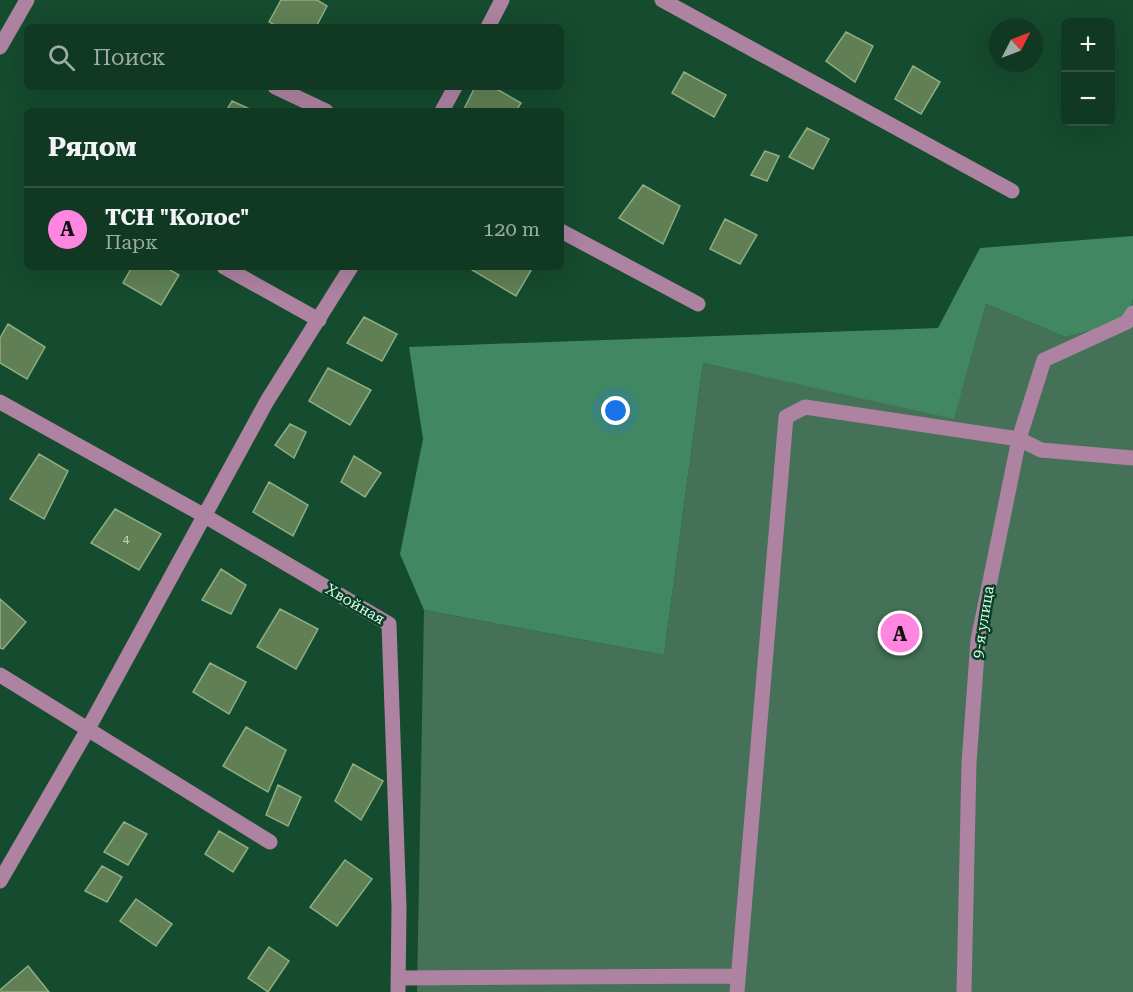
<!DOCTYPE html>
<html lang="ru">
<head>
<meta charset="utf-8">
<style>
  :root { --surface:#103823; --page:#1e4330; --text:#f1f3f6; --muted:#9caca6; --line:#305241; --accent:#fe85e0 }
  body { margin:0; font-family:"Roboto Serif",serif; background:var(--page); color:var(--text) }
  .controls { position:absolute; right:18px; top:18px; display:grid; overflow:hidden; border-radius:9px; box-shadow:0 6px 24px #0002 }
  .controls button { width:54px; height:54px; display:grid; place-items:center; padding:0; border:0; border-bottom:2px solid var(--line); background:var(--surface); color:var(--text); font:30px sans-serif }
  .compass { position:absolute; left:989px; top:18px; width:54px; height:54px; border-radius:50%; background:var(--surface); box-shadow:0 6px 24px #0002; rotate:48deg }
  .you { position:absolute; left:616px; top:411px; width:21px; height:21px; margin:-15px; border:4px solid #fff; border-radius:50%; background:#1a73e8; box-shadow:0 0 0 9px #1a73e833 }
  .badge { display:grid; place-items:center; width:39px; height:39px; border-radius:50%; background:var(--accent); color:#111; font-size:20px; font-weight:700 }
  .pin { position:absolute; translate:-50% -50%; border:3px solid #fff; box-shadow:0 2px 6px #0006 }
  .list { margin:0; padding:0; list-style:none }
  h2 { display:flex; justify-content:space-between; align-items:center; height:78px; margin:0; padding:0 24px; font-size:26px }
  h2 small { font-size:20px; font-weight:400; color:var(--muted) }
  .list li { display:grid; grid-template-columns:39px 1fr auto; gap:18px; align-items:center; box-sizing:border-box; height:84px; padding:0 24px; border-top:2px solid var(--line) }
  .list b { display:block; font-size:22px; white-space:nowrap }
  .list p { margin:0; font-size:20px; white-space:nowrap; color:var(--muted) }
  .list em { font-size:20px; font-style:normal; color:var(--muted) }
  .icon { flex:none; width:33px; height:33px; fill:none; stroke:currentColor; stroke-width:2; stroke-linecap:round; stroke-linejoin:round }
  .map { position:relative; flex:none; width:1133px; height:992px; overflow:hidden }
  .search { position:absolute; background:var(--surface); box-shadow:0 6px 24px #0002; left:24px; top:24px; width:540px; height:66px; display:flex; align-items:center; gap:15px; box-sizing:border-box; padding:0 21px; border-radius:9px; color:var(--muted); font-size:22px }
  .panel { position:absolute; background:var(--surface); box-shadow:0 6px 24px #0002; left:24px; top:108px; width:540px; height:162px; border-radius:9px }
  .map>svg:first-child { display:block }
</style>
</head>
<body>
<div class="map">
<svg width="1133" height="992" viewBox="0 0 1133 992">
  <rect width="100%" height="100%" fill="#154b2f"/>
  <!-- green -->
  <path fill="#447157" d="M 1133,299 L 1133,992 L 417,992 L 424,610 L 664,655 L 703,363 L 954,418 L 986,304 L 1065,337 L 1127,322 Z"/>
  <!-- forest -->
  <path fill="#418761" d="M 1133,236 L 1133,299 L 1127,322 L 1065,337 L 986,304 L 954,419 L 703,363 L 664,655 L 424,610 L 400,554 L 423,439 L 409,347 L 938,328 L 980,248 Z"/>
  <!-- building -->
  <path fill="#607f54" stroke="#8dae80" stroke-width="1.5" d="M 281,0 L 317,0 L 327,6 L 316,27 L 279,27 L 269,22 Z
    M 846,32 L 873,46 L 855,82 L 826,61 Z
    M 913,66 L 940,82 L 921,114 L 895,99 Z
    M 684,72 L 726,95 L 714,117 L 672,93 Z
    M 475,87 L 493,87 L 521,103 L 516,111 L 463,111 Z
    M 232,101 L 254,111 L 226,111 Z
    M 807,128 L 829,139 L 813,169 L 789,157 Z
    M 765,151 L 779,156 L 767,181 L 751,175 Z
    M 643,185 L 680,206 L 663,244 L 619,218 Z
    M 725,219 L 757,235 L 740,264 L 710,249 Z
    M 132,267 L 165,267 L 179,275 L 161,305 L 123,283 Z
    M 473,267 L 533,267 L 516,296 L 472,270 Z
    M 364,317 L 397,334 L 382,361 L 347,343 Z
    M 8,324 L 45,347 L 27,379 L 0,363 L 0,338 Z
    M 328,368 L 371,390 L 350,425 L 309,401 Z
    M 290,424 L 306,432 L 294,458 L 275,445 Z
    M 39,454 L 68,471 L 44,519 L 10,499 Z
    M 354,456 L 381,473 L 365,497 L 341,482 Z
    M 269,482 L 308,505 L 293,536 L 253,512 Z
    M 115,509 L 161,534 L 139,570 L 91,543 Z
    M 221,569 L 246,585 L 231,614 L 202,600 Z
    M 0,599 L 26,622 L 3,649 L 0,648 Z
    M 280,609 L 318,629 L 296,669 L 257,647 Z
    M 210,663 L 246,682 L 229,714 L 193,692 Z
    M 246,727 L 286,750 L 268,792 L 223,766 Z
    M 353,764 L 383,781 L 361,820 L 335,801 Z
    M 278,785 L 301,797 L 288,826 L 266,815 Z
    M 124,822 L 147,834 L 128,865 L 104,852 Z
    M 219,831 L 248,848 L 233,872 L 205,854 Z
    M 345,860 L 372,879 L 337,926 L 310,907 Z
    M 102,866 L 122,877 L 107,902 L 85,891 Z
    M 136,899 L 172,924 L 156,946 L 120,921 Z
    M 269,947 L 289,961 L 268,992 L 248,978 Z
    M 28,966 L 49,992 L 2,992 L 0,990 Z"/>
  <g fill="none" stroke-linecap="round" stroke-linejoin="round">
    <!-- minor -->
    <path stroke="#ae82a1" stroke-width="15" d="M 662,0 L 1012,191
      M 488,27 L 502,0
      M 0,47 L 27,0
      M 275,87 L 326,111
      M 442,111 L 455,87
      M 561,231 L 698,304
      M 224,267 L 319,320
      M 0,402 L 205,516 L 389,624 L 399,907 L 398,992
      M 0,675 L 270,842
      M 0,881 L 88,729 L 267,401 L 351,267
      M 398,978 L 738,976
      M 737,992 L 786,417 L 805,407 L 1019,439 L 1041,450 L 1133,458
      M 964,992 L 969,763 L 978,640 L 1019,439 L 1044,360 L 1127,322 L 1133,313"/>
  </g>
  <g text-anchor="middle" dominant-baseline="central" stroke-width="5" stroke-linejoin="round" paint-order="stroke">
    <!-- number labels -->
    <g font-size="12" fill="#bcd8c1">
      <text x="126" y="539">4</text>
    </g>
    <!-- street labels -->
    <g font-size="15" fill="#dbf6e5" stroke="#064025">
      <text transform="translate(355 604) rotate(30)">Хвойная</text>
      <text transform="translate(983 622) rotate(-81)">9-я улица</text>
    </g>
  </g>
</svg>
<div class="controls">
<button>+</button>
<button>−</button>
</div>
<svg class="compass" viewBox="-18 -18 36 36"><path d="M0-13l5 13h-10z" fill="#e53935"/><path d="M0 13l5-13h-10z" fill="#9caca6"/></svg>
<div class="you"></div>
<div class="pin badge" style="left:900px;top:633px">A</div>
<div class="search"><svg class="icon" aria-label="search" viewBox="0 0 24 24"><circle cx="10" cy="10" r="6"/><path d="M15 15l6 6"/></svg>Поиск</div>
<section class="panel">
<h2>Рядом<small></small></h2>
<ul class="list">
<li><span class="badge">A</span><div><b>ТСН &quot;Колос&quot;</b><p>Парк</p></div><em>120 m</em></li>
</ul>
</section>
</div>
</body>
</html>
